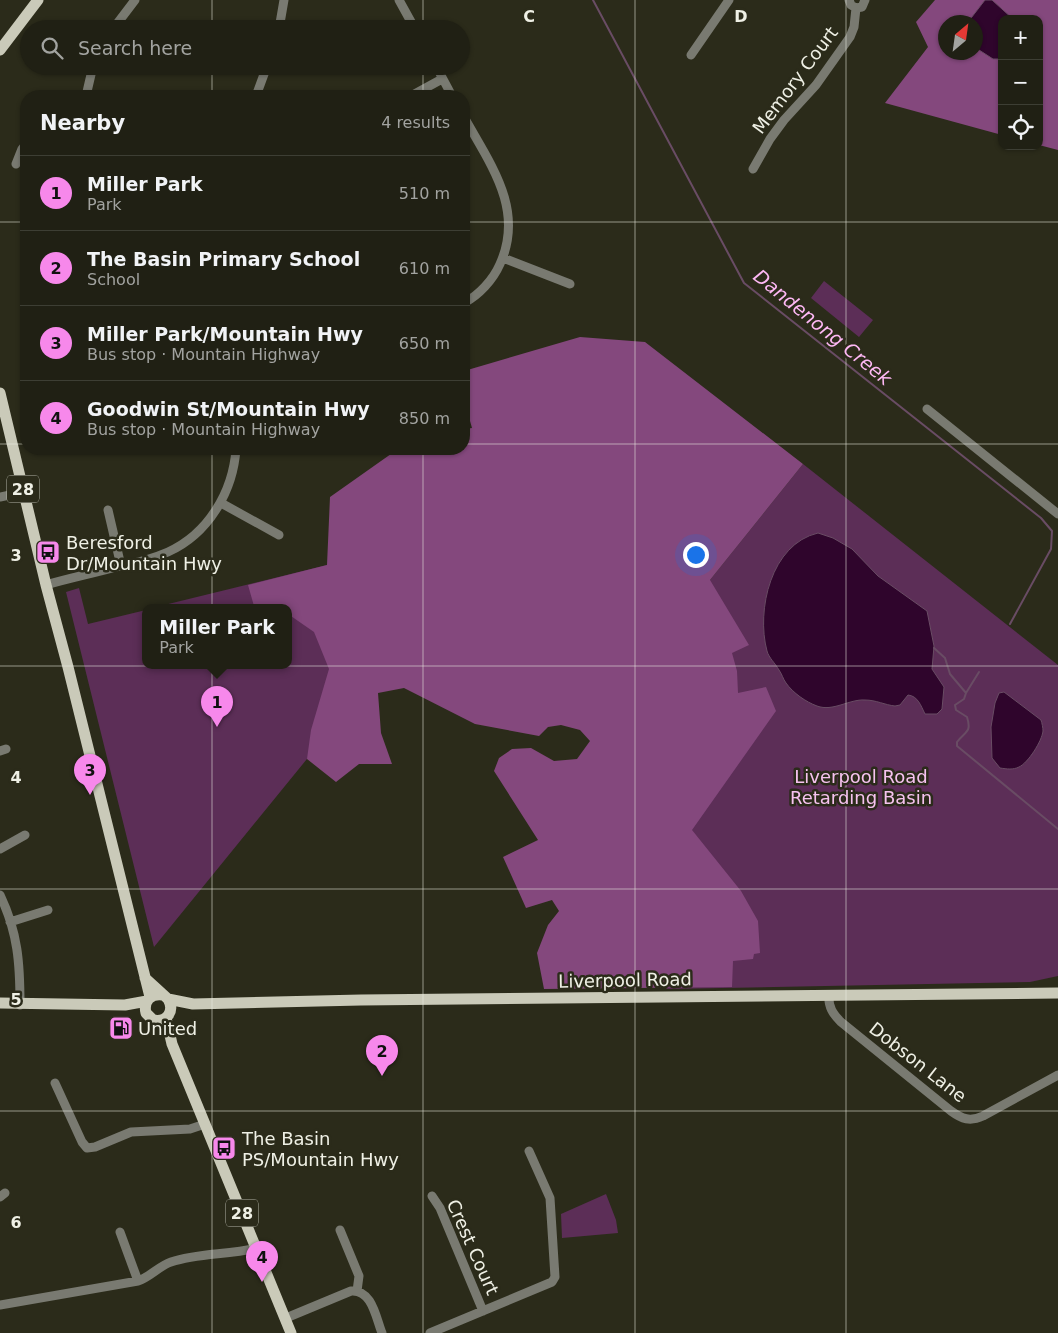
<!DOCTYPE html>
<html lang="en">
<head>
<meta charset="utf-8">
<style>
  :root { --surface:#202014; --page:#28281d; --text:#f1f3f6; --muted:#a2a3a0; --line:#3d3e34; --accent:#f788eb }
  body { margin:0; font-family:"DejaVu Sans",sans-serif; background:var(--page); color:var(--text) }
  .controls { position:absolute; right:15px; top:15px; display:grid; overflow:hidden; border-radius:10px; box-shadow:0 1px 4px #0004 }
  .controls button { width:45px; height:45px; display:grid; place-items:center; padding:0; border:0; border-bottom:1px solid var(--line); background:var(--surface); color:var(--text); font:25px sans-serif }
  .compass { position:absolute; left:938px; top:15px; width:45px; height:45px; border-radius:50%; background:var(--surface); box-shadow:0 1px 4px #0004; rotate:29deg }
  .you { position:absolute; left:695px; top:554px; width:18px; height:18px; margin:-12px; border:4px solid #fff; border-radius:50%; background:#1a73e8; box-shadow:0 0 0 8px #1a73e833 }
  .badge { display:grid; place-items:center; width:32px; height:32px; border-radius:50%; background:var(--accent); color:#111; font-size:16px; font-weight:700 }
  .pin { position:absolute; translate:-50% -41px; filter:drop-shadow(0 1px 2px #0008) }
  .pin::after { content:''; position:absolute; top:26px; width:18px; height:15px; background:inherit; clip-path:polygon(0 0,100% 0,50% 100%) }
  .popup { position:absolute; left:142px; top:604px; width:150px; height:65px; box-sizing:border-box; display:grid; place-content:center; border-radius:10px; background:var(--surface); filter:drop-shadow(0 1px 4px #0005); font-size:16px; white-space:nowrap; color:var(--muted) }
  .popup b { font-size:19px; color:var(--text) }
  .popup::after { content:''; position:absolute; left:50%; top:100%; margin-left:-10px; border:10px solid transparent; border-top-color:var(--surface) }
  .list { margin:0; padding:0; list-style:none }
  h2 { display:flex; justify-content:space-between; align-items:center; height:65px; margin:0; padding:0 20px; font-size:21px }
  h2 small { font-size:16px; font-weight:400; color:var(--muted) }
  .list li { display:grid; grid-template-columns:32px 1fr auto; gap:15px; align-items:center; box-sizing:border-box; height:75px; padding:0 20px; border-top:1px solid var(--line) }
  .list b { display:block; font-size:19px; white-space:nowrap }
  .list p { margin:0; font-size:16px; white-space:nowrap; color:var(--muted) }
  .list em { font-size:16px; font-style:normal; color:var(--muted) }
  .icon { flex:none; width:28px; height:28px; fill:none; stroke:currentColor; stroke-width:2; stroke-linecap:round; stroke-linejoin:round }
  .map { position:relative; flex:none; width:1058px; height:1333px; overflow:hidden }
  .search { position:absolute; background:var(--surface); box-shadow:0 1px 4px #0004; left:20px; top:20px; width:450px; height:55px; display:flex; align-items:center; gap:12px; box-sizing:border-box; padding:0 18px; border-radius:28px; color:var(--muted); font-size:19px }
  .panel { position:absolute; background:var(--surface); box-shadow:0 1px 4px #0004; left:20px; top:90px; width:450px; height:365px; border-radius:20px }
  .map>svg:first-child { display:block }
</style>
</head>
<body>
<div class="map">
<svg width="1058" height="1333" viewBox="0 0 1058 1333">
  <rect width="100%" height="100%" fill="#2b2b1a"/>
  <!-- green -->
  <path fill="#5c2e57" d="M 824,281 L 873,320 L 859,337 L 811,298 Z
    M 803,464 L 1058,665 L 1058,976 L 1030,982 L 667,989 L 581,908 L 710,580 Z
    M 327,565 L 359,695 L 154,947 L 66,592 L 79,588 L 88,624 L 146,610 L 146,666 L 288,666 L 288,608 L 152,608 Z
    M 606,1194 L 616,1220 L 618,1233 L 562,1238 L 561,1214 Z"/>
  <!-- forest -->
  <path fill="#84487d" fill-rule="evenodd" d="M 935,0 L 1058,0 L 1058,150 L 1039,145 L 1039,19 L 1002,19 L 1002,135 L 885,103 L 928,47 L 916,22 ZM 946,22 L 976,22 L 976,52 L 946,52 Z
    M 580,337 L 645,342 L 803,464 L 710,580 L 749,645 L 732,653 L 737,671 L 738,693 L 766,687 L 776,711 L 692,830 L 741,891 L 758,921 L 760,953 L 754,954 L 753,959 L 733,961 L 732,987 L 544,989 L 537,953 L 548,925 L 559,911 L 552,900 L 526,908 L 503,857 L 538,840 L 494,771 L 499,758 L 512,749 L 531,748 L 554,761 L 577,759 L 590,741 L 580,730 L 561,725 L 548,727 L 539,736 L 475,724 L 404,688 L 378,693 L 381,733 L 392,764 L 359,764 L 336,782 L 307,759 L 311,730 L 329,669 L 314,632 L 288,614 L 288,608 L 254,606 L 248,585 L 327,565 L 330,497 L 398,449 L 464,449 L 464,429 L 472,428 L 464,400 L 464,371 Z"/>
  <!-- water -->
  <path fill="#2f052c" stroke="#694c64" d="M 985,0 L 992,0 L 1013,19 L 1002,19 L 1001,59 L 993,59 L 976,48 L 976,22 L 968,22 Z
    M 818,533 L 833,538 L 852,549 L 878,576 L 927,611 L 934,646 L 932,669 L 944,687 L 942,709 L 937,714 L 925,714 C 921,706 918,696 908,695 L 900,705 L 895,706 C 885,705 876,700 865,700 C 849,699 833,712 817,706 C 806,702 793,693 786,683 C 783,679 782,674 779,670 C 775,663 769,658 767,651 C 756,610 771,544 818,533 Z
    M 1004,692 L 1041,720 C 1042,723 1043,728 1043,731 C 1042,741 1028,763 1019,767 C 1013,770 1007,769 1000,768 L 992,758 L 991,727 L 995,703 L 999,693 Z"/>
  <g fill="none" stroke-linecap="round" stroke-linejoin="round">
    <!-- stream -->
    <path stroke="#694c64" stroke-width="2" d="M 593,0 L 744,283 L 1041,518 L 1052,531 L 1051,549 L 1010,624
      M 934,648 L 945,658 L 950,674 L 966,693
      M 979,672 L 966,693 L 964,699 L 955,705 L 956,710 L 967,717 C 972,733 965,731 957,742 L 957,746 L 1058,829"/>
    <!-- minor -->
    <path stroke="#797a71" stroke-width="9" d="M 399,0 L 415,29
      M 849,0 L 851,5 L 856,8 L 862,7 L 865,0
      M 113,29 L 135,0
      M 279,29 L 284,0
      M 691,55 L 729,0
      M 169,66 L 173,69
      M 436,66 L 452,96
      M 86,96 L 93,66
      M 256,96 L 267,66
      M 411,96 L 442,79
      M 464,117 C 490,164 525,209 500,264 C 493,280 479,295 464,303
      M 16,164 L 22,149 L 26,144
      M 753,169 L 770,139 L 784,120 L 816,85 L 850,37 L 854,27 L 856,8
      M 503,258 L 570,284
      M 927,409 L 1058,514
      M 0,497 L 24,492
      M 221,503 L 279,535
      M 108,510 L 121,566
      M 46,585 C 70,578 95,573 120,566 C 136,563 152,559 168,552 C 208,534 233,492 236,449
      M 0,751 L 6,749
      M 0,849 L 25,835
      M 0,895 C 18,933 20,963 20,1005
      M 10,922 L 48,910
      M 829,995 C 828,1007 833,1014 841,1022 L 951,1111 C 962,1119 970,1122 983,1116 L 1058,1075
      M 55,1083 L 82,1142 L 87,1148 L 95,1147 L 131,1132 L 190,1129 L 205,1124
      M 432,1196 L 440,1208 L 483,1311
      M 0,1197 L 5,1193
      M 340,1230 L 359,1276 L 357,1291
      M 120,1232 L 138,1281
      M 0,1305 L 138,1281 C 150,1277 159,1266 171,1262 C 199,1253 228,1255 256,1248
      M 286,1318 L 351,1291 C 372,1289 376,1318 382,1333
      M 430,1333 L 552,1282 L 555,1277 L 550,1198 L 529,1151"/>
    <!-- major -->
    <path stroke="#cacab9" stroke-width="11" d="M 0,50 L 38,0
      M 0,393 L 46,585 L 68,667 L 150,997
      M 145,978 L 168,999 C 175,1011 167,1023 153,1020 L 146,1013 C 143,1001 151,993 163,995
      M 168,999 L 193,1004 L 361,1000 L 1058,993
      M 0,1003 L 125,1005 L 147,1001
      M 166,1018 L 172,1044 L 291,1333"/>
  </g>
  <!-- grid -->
  <path fill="none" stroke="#eff0e5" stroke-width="1" stroke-opacity="0.55" d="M 212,0 L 212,29M 423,0 L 423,29M 635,0 L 635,1333M 846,0 L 846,1333M 212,66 L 212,96M 423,66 L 423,96M 0,222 L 26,222M 464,222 L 1058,222M 0,444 L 26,444M 464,444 L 1058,444M 212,449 L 212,1333M 423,449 L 423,1333M 0,666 L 1058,666M 0,889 L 1058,889M 0,1111 L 1058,1111"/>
  <!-- icons -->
  <defs>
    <g id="bus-square" transform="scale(1.25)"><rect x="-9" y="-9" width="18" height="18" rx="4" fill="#f788eb" stroke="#2b2b1a"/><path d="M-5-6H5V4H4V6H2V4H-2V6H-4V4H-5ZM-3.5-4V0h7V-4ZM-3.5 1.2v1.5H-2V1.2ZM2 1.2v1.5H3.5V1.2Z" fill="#111"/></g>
    <g id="fuel-square" transform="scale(1.25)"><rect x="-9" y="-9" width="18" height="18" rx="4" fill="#f788eb" stroke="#2b2b1a"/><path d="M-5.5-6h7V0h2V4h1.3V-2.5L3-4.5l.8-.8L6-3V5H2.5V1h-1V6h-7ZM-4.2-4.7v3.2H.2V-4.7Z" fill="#111"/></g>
  </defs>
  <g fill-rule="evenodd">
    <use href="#bus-square" x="48" y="552"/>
    <use href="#fuel-square" x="121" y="1028"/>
    <use href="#bus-square" x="224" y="1148"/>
  </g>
  <g text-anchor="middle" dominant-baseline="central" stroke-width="5" stroke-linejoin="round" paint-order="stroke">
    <!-- shield labels -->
    <g fill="#2b2b1a" stroke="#b4b5a8" stroke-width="1">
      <rect x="7" y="475.5" width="32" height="27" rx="4"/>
      <rect x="226" y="1199.5" width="32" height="27" rx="4"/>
    </g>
    <g font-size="16" font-weight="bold" fill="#eff0e5">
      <text x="23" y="489">28</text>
      <text x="242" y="1213">28</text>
    </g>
    <!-- street labels -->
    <g font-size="18" fill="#eff0e5" stroke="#2b2b1a">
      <text transform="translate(795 80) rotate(-53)">Memory Court</text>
      <text transform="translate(625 980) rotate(-1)">Liverpool Road</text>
      <text transform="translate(918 1062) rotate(38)">Dobson Lane</text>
      <text transform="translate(473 1247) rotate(66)">Crest Court</text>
    </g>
    <!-- poi labels -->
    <g font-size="18" fill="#eff0e5" stroke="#2b2b1a" text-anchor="start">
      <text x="66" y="542">Beresford<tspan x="66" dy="21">Dr/Mountain Hwy</tspan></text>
      <text x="138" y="1028">United</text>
      <text x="242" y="1138">The Basin<tspan x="242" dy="21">PS/Mountain Hwy</tspan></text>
    </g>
    <!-- park labels -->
    <g font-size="18" fill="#f6c2ef" stroke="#2b2b1a">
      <text x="861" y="776">Liverpool Road<tspan x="861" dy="21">Retarding Basin</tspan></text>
    </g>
    <!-- water labels -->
    <g font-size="19" font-style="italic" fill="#feb8f5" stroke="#2b2b1a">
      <text transform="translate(823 327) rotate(39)">Dandenong Creek</text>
    </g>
  </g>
  <g font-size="16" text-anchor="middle" font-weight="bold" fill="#eff0e5" stroke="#2b2b1a" stroke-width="5" stroke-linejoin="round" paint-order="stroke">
    <text x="529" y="22">C</text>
    <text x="741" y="22">D</text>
    <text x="16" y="561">3</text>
    <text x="16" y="783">4</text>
    <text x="16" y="1005">5</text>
    <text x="16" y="1228">6</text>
  </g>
</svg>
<div class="controls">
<button>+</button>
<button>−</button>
<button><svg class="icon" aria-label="locate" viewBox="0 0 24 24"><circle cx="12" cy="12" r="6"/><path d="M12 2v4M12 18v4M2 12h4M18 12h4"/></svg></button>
</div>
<svg class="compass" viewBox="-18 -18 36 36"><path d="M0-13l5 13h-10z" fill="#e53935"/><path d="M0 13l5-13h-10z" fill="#a2a3a0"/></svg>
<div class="you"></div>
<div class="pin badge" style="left:217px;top:727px">1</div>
<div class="popup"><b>Miller Park</b>Park</div>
<div class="pin badge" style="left:382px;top:1076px">2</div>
<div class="pin badge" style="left:90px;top:795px">3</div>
<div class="pin badge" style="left:262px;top:1282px">4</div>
<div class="search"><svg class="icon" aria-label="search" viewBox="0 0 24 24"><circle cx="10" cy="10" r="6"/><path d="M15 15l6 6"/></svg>Search here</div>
<section class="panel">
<h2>Nearby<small>4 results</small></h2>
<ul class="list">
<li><span class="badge">1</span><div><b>Miller Park</b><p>Park</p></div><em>510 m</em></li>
<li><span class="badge">2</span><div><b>The Basin Primary School</b><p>School</p></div><em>610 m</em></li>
<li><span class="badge">3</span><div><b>Miller Park/Mountain Hwy</b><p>Bus stop · Mountain Highway</p></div><em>650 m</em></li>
<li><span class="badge">4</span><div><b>Goodwin St/Mountain Hwy</b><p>Bus stop · Mountain Highway</p></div><em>850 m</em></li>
</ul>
</section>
</div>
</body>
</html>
